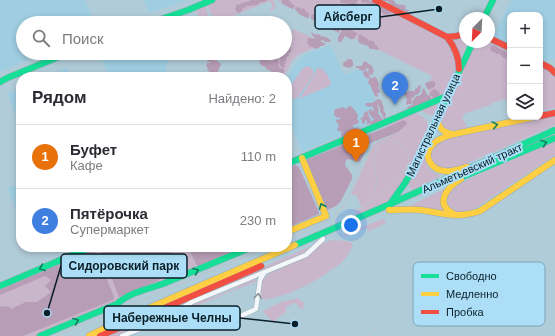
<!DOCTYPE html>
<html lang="ru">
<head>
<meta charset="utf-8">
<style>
  :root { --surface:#fff; --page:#f7f7f7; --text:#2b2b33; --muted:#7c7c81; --line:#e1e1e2; --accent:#445b65 }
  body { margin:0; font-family:Arial,sans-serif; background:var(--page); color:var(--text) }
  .controls { position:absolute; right:12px; top:12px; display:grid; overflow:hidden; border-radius:8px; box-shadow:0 2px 6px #0003 }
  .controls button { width:36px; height:36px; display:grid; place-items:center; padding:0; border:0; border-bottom:1px solid var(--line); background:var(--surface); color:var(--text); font:20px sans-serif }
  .compass { position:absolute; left:459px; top:12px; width:36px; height:36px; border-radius:50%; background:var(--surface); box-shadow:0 2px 6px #0003; rotate:204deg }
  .you { position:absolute; left:351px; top:225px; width:14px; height:14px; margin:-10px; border:3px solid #fff; border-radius:50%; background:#1a73e8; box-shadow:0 0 0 6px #1a73e833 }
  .badge { display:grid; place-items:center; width:26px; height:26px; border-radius:50%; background:var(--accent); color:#fff; font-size:13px; font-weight:700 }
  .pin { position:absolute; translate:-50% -33px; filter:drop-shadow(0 1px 2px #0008) }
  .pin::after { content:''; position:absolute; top:21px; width:14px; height:12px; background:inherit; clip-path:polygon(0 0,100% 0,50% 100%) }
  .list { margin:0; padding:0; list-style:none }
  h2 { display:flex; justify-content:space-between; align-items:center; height:52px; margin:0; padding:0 16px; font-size:17px }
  h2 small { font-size:13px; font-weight:400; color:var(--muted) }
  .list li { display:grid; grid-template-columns:26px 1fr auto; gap:12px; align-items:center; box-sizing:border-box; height:64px; padding:0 16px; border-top:1px solid var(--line) }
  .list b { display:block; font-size:15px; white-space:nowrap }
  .list p { margin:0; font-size:13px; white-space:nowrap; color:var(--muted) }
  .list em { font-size:13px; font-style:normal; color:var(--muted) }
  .icon { flex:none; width:22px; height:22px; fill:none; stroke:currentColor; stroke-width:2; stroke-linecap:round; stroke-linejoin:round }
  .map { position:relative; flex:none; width:555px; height:336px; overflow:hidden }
  .search { position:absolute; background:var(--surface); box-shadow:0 2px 6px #0003; left:16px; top:16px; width:276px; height:44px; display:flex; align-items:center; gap:10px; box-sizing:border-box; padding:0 14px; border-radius:22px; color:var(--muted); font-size:15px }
  .panel { position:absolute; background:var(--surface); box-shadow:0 2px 6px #0003; left:16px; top:72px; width:276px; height:180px; border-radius:16px }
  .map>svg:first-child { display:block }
</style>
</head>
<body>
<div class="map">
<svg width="555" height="336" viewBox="0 0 555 336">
  <rect width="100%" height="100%" fill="#b1ccd9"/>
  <!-- built -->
  <path fill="#9fcde1" d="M 0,0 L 85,0 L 95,23 L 23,23 L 23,53 L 47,53 L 44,53 L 0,72 Z
    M 144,0 L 188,0 L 149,13 Z
    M 511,0 L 555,0 L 555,59 L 546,61 L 540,58 L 540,15 L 510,15 L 510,45 L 493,37 Z
    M 330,45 L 331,46 L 344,75 L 363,68 L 376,99 L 374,100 L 382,119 L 302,152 L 287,116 L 287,80 L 294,65 L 304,55 Z
    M 114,53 L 140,53 L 141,54 L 144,53 L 170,53 L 164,77 L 109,77 L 101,59 Z
    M 66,68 L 68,69 L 71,77 L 45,77 Z
    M 21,88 L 21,116 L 20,113 L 16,115 L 7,93 Z
    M 287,138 L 294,155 L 287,158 Z
    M 21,182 L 21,221 L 8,190 L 8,188 L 16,185 L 18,186 L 19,186 L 19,183 Z"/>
  <!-- green -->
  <path fill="#c9b6cb" d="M 217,0 L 273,0 L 276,6 L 273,10 L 271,11 L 270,9 L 273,7 L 270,1 L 216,23 L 213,14 L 211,15 L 208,6 L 210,4 Z
    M 277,0 L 369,0 L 448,38 L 457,59 L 457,66 L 445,93 L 443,95 L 432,101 L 427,88 L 432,76 Z
    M 206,6 L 208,17 L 198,22 L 197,22 L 200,20 L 196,11 L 192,12 L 193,11 Z
    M 293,29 L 325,43 L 298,55 L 292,61 L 285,75 L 274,70 L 282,53 L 285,53 L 285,46 Z
    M 465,35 L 465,42 L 468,42 L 461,57 L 460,56 L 454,40 L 455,38 Z
    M 489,41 L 510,51 L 510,107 L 505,99 L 492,103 L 491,105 L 466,113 L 462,117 L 467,128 C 453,131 442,133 440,116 L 474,42 L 489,42 Z
    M 308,66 L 313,70 L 314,75 L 298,97 L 295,99 C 290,99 287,96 287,91 L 303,68 Z
    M 540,66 L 552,72 L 555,77 L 555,108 L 540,111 Z
    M 318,68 C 326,68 328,76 331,83 L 329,86 L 299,99 L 314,76 L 316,70 Z
    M 435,104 L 438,107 L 434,116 L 429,115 L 421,110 Z
    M 555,113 L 555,125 L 461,166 C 452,168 439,171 433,163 C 432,162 431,159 430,157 L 434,144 L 442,139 Z
    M 416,114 C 426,116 429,123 428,132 L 412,166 L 393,197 L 386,203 L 382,205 L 376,206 L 356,215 L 355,212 L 362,208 L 356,195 L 351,195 L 374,144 L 398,132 L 404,120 L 385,127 L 386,125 L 411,115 Z
    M 555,141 L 555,155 L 474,209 C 471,211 466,213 462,213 C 451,214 443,203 448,193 C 449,191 452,189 454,186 Z
    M 425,157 C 426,169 431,171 441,176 L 413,190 L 409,187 C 407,179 418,163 425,157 Z
    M 445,189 L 443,196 L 450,214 L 407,207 Z
    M 383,219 L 385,221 L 386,223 L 367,232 L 369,227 L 347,236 L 342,235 Z
    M 331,240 L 347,241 L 352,243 L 353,245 C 350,251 348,256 343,261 C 340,265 335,267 331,270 C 313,284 287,296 264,300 L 261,297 L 262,280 L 270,273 L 308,256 L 317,246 Z
    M 311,246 L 305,252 L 153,321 L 150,321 L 117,336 L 108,336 Z
    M 100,247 L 251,247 L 37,336 L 0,336 L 0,289 Z
    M 255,279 L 257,281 L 191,308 L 190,307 L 192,305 L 206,299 L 214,297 L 234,289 L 240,285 Z
    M 298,298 L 304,303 L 303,310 L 295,303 L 286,307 L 286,312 L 273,322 L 263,312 L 263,311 L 281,302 Z
    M 164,322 L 167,323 L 173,330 L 159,328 L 157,325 Z"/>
  <!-- forest -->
  <path fill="#b89db7" d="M 251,0 L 267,0 L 265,2 L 260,2 L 258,5 L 246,6 L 245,8 L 243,7 L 242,11 L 239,13 L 237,12 L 235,9 L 237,4 L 239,5 C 242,1 248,3 251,0 Z
    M 282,0 L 288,0 L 295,6 L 293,9 L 288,7 L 281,3 Z
    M 340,0 L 358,0 L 356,4 L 352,7 L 346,3 L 341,3 Z
    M 361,0 L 369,0 L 370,1 L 374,1 L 393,10 L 393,12 L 387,15 L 382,13 L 381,9 C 374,7 377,11 372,4 L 366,3 L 365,2 L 362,3 Z
    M 382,0 L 393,0 L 395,2 L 396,4 L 403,5 L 406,6 L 405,9 L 409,10 L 408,12 L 405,12 L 394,6 L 392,6 L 388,1 L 384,1 Z
    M 297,7 L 301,9 L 304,8 L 306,12 L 309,13 L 309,18 C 304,18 297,13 295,9 L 295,8 Z
    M 316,12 L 322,13 L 324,16 L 322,22 L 324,19 L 329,17 L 334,23 L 338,24 L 340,27 L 339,33 L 333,30 L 332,28 L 330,26 L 329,24 L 327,27 C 324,26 322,26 321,22 L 320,23 L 311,19 L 311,15 L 314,14 Z
    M 346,27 L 357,33 L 358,35 L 356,35 L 354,39 C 349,40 349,37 345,36 L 341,42 L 338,42 C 337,37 340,34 342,30 L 344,29 Z
    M 311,32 L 316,35 L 316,34 L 320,35 L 322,37 L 323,36 L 328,38 L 331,41 L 330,42 L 325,42 L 323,40 L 320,41 L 326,44 L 322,46 L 320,46 L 319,48 L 316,49 L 313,47 L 310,47 L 307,43 L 308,38 L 315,39 L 314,37 L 312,35 Z
    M 360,34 L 364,37 L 367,38 L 368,40 L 373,41 L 375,43 L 375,45 L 377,46 L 379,49 L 377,50 L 374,49 L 370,49 L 368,46 L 359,43 L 358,39 L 359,38 L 358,36 Z
    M 495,45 C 499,49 504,51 510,53 L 510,60 C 506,58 502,58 500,54 L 496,54 L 495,52 L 492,52 L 490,50 L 491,46 Z
    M 287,46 L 288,46 L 291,47 L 291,51 L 290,53 L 288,53 L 289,55 L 286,58 L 287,60 L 285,62 L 285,65 L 284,68 L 281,67 L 279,63 C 281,60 280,58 281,55 L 284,54 L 285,52 L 287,52 L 285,50 Z
    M 210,56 L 212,57 L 213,59 L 215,59 L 221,64 L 218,71 L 217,74 L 212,77 L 208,74 L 208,72 L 210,71 L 207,70 L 208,68 L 206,67 L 207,63 L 210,63 L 211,62 L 208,62 L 207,60 L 208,57 Z
    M 276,57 L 278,57 L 279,59 L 278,65 L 280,68 L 284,69 L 284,72 L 282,74 L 276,74 L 273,72 L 266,69 L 266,67 L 262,66 L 259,62 L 261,59 L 266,59 L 267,58 L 271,61 L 273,60 Z
    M 348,59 L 351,59 L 353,62 L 353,66 L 349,68 L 343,66 L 343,63 L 346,61 Z
    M 365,61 L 372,66 L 374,71 L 372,75 L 369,74 L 370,78 L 368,79 L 364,76 L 364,74 L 363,74 L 363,72 L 366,70 L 369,74 L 368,71 L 369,69 L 368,68 L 363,71 L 360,70 L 358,68 L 356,68 L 356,66 L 362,66 L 363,63 Z
    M 374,77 L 376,77 L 379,84 L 378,88 L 380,91 L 380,93 L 377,93 L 378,95 L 377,97 L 375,96 L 372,90 L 371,86 L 369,84 L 368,82 L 370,78 L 373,78 Z
    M 433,81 L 435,82 C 436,87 433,89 428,89 L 425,85 L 425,84 L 427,82 Z
    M 419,85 L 421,86 C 420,91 421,94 415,95 L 414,97 L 412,98 L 411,100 L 413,102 L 411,104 L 408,104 L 406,105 L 406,103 L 407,100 L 403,92 L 408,92 L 409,91 L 415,91 L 415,89 L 417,88 Z
    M 424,88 L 427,95 L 430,96 L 431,98 L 430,102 L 408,111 L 407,108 L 409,106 L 412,105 L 413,103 L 413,100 L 415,98 L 416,96 L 419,96 L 422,93 L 422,90 Z
    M 435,89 L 440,93 L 439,96 L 435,99 L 433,98 L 432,96 L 429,95 L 432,90 Z
    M 378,99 L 381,100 L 384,108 L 383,110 L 386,114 L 385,117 L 386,119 L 384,119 L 382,114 L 380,112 L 380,108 L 377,103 C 378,107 379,109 378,114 L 382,118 L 382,122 L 370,126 L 370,123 L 367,125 L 367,121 L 366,120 L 365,121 L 365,123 L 364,124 L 362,123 L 362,120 L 360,119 L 364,116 L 363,115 L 366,111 L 368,112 L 369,117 L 371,120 L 370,122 L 375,119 L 372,118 L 368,111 L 371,109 L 373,111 L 374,110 L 372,106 L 369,107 L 365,105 L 366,103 L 372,103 Z
    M 349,106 L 350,106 L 353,108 L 358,115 L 357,119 L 358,120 L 359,123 L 352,126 L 355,128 L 358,127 L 360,130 L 342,137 L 341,134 L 342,132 L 338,131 L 337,129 L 339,126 L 336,121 L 336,119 L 339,120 L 341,116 L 339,118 L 336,117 L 334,115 L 335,113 L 334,112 L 335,109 C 337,109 342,107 343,107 L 346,109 Z
    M 404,120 L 407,123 L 406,125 L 398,132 L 366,145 L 366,150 L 360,162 L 348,159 L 346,160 L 345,165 L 352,175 L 352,179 L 341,201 L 336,206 L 327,210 L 306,160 Z
    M 295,165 L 299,167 L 319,212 L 319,214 L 287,228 L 287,168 Z
    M 104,247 L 171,247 L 172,258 L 170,265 L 158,281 L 119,297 L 101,252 L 101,249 Z
    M 188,247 L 242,247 L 198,266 L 196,264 Z
    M 91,251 L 94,252 L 97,254 L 114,297 L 113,300 L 23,336 L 0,336 L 0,305 L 1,307 L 8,306 L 11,309 L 26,302 L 37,302 L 51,292 L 45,286 L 51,280 L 45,276 L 0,295 L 0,290 Z"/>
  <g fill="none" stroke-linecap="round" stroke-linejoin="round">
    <!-- street casing -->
    <g stroke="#94aab4" stroke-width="5.5">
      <path id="street" d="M 184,308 C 186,309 190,310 192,312 C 196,315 198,321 202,324 C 213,330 245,314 256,309 L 260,280 L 264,273
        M 122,336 C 146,327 170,316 192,302 L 306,255 L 323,239"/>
    </g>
    <!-- fast casing -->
    <g stroke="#94aab4" stroke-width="7">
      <path id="fast" d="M 484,18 L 493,0
        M 150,23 L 188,10 L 212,0
        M 0,82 L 7,78 L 68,53
        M 287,164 L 447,96
        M 455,180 L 555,138
        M 390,204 L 405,183 L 413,169 L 473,42
        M 295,245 L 388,205 L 555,130
        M 0,286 L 91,247
        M 40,336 L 117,304 C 130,292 149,289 165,283 C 194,271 223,259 252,247"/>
    </g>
    <!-- slow casing -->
    <g stroke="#94aab4" stroke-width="7">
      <path id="slow" d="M 438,116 C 437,127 442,132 452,134
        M 467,167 C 460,169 453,172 445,171 C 431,170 422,156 433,144 C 438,139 444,137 450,135 L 534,117
        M 389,210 C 399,210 410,209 421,210 C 443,213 457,219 480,211 L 555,160
        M 456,215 C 433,205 446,188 461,179
        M 287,232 L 326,216 L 302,158
        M 89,336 L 128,317 L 295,245"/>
    </g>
    <!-- jam casing -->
    <g stroke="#94aab4" stroke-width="7">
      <path id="jam" d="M 375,0 L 447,37 C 455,47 459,57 459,69
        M 447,37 L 457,36 L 465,33
        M 489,38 L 510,48
        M 540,63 L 550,68 L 555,73
        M 540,116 L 555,113
        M 100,336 L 261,266"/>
    </g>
    <!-- street -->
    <use href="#street" stroke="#f3f7f9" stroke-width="4.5"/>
    <!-- fast -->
    <use href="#fast" stroke="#16e098" stroke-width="6"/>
    <!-- slow -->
    <use href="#slow" stroke="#ffcf43" stroke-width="6"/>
    <!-- jam -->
    <use href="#jam" stroke="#f24e42" stroke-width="6"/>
    <!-- tram -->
    <path stroke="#bcc4c9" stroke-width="1" d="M 369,199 C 387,180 364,161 380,145
      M 287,239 L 360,208 L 372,201 L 384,190 L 402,173 L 408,165 L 409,160 L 409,155 L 405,147 L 399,142 L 389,140 L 380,143 L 373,148 L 367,157 L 345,204 L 341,210 L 335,215
      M 57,336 L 267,247"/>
    <!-- rail -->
    <path stroke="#bcc4c9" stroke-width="1" stroke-dasharray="5 5" stroke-linecap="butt" d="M 490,220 L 530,195 L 555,171
      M 367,336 L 478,241 L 509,219 L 555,190
      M 426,336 L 493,254 L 512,233 L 527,221 L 555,201"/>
  </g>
  <!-- one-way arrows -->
  <defs><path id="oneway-chevron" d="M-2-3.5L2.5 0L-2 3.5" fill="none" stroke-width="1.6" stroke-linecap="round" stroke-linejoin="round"/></defs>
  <g stroke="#107f60">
    <use href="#oneway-chevron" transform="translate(495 125) rotate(-12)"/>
    <use href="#oneway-chevron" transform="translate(544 143) rotate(-22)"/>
    <use href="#oneway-chevron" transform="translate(322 206) rotate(-113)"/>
    <use href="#oneway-chevron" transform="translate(42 268) rotate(157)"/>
    <use href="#oneway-chevron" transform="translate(196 271) rotate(-22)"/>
    <use href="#oneway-chevron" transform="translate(76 321) rotate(-23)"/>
  </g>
  <use stroke="#8a959a" href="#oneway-chevron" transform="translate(258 296) rotate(-84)"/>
  <g text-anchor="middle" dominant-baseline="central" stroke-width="4" stroke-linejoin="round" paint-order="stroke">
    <!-- street labels -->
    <g font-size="11" fill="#0a1e27" stroke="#acdff7">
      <text transform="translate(433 125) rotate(-65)">Магистральная улица</text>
      <text transform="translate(472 168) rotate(-24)">Альметьевский тракт</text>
    </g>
  </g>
  <!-- legend -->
  <rect x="413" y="262" width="132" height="64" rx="6" fill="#acdff7" stroke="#7ba5b9" stroke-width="1"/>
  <rect x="421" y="274" width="18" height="4" fill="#16e098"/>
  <rect x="421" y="292" width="18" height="4" fill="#ffcf43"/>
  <rect x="421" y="310" width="18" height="4" fill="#f24e42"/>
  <g font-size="11" fill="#0a1e27">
    <text x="446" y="280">Свободно</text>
    <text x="446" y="298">Медленно</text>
    <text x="446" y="316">Пробка</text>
  </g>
  <!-- callouts -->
  <path fill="none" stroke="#0a1e27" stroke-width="1.5" d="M439 9L380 17M47 313L61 266M295 324L240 318"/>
  <g fill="#0a1e27" stroke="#acdff7" stroke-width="1.5">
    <circle cx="439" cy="9" r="4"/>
    <circle cx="47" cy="313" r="4"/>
    <circle cx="295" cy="324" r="4"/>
  </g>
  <g fill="#acdff7" stroke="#0a1e27" stroke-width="1.5">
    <rect x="315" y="5" width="65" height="24" rx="4"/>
    <rect x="61" y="254" width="126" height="24" rx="4"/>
    <rect x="104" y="306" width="136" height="24" rx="4"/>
  </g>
  <g font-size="12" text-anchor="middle" font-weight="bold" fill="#0a1e27">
    <text x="348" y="21">Айсберг</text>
    <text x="124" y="270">Сидоровский парк</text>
    <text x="172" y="322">Набережные Челны</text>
  </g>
</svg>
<div class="controls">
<button>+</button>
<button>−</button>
<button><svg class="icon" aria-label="layers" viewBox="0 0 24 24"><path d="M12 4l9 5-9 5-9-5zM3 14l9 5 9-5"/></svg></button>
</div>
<svg class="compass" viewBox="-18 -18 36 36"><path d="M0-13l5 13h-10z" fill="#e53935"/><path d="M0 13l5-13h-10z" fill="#7c7c81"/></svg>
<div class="you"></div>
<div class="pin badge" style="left:356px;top:162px;background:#e8710a">1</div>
<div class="pin badge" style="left:395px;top:105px;background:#3f7fe0">2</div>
<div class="search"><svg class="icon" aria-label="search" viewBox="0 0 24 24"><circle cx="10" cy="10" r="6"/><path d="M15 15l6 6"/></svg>Поиск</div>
<section class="panel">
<h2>Рядом<small>Найдено: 2</small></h2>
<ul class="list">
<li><span class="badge" style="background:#e8710a">1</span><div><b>Буфет</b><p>Кафе</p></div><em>110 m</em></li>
<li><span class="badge" style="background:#3f7fe0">2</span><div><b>Пятёрочка</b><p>Супермаркет</p></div><em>230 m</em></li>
</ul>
</section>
</div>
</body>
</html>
